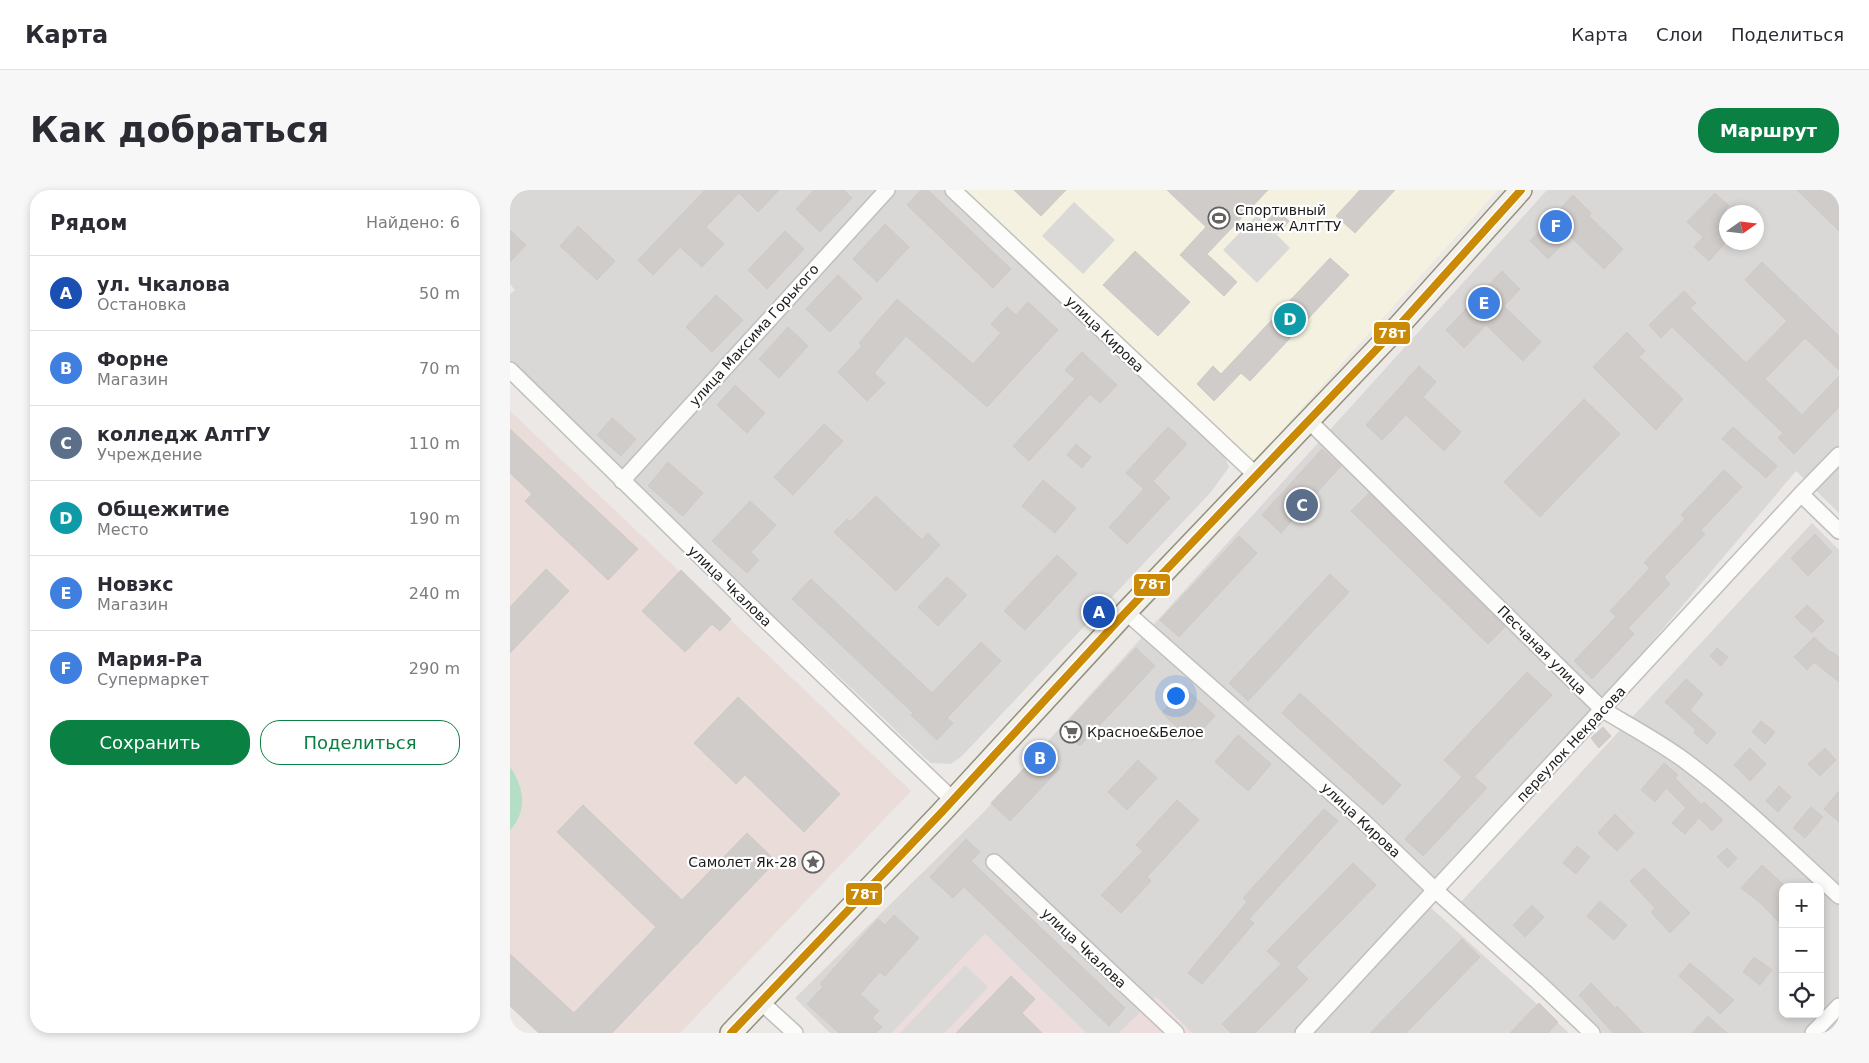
<!DOCTYPE html>
<html lang="ru">
<head>
<meta charset="utf-8">
<style>
  :root { --surface:#fff; --page:#f7f7f7; --text:#2b2b33; --muted:#7c7c81; --line:#e1e1e2; --accent:#0b8043 }
  body { margin:0; font-family:"DejaVu Sans",sans-serif; background:var(--page); color:var(--text) }
  .controls { position:absolute; right:15px; bottom:15px; display:grid; overflow:hidden; border-radius:10px; box-shadow:0 2px 8px #0003 }
  .controls button { width:45px; height:45px; display:grid; place-items:center; padding:0; border:0; border-bottom:1px solid var(--line); background:var(--surface); color:var(--text); font:25px sans-serif }
  .compass { position:absolute; left:1209px; top:15px; width:45px; height:45px; border-radius:50%; background:var(--surface); box-shadow:0 2px 8px #0003; rotate:76deg }
  .you { position:absolute; left:665px; top:505px; width:18px; height:18px; margin:-12px; border:4px solid #fff; border-radius:50%; background:#1a73e8; box-shadow:0 0 0 8px #1a73e833 }
  .badge { display:grid; place-items:center; width:32px; height:32px; border-radius:50%; background:var(--accent); color:#fff; font-size:16px; font-weight:700 }
  .pin { position:absolute; translate:-50% -50%; border:2px solid #fff; box-shadow:0 1px 5px #0006 }
  .list { margin:0; padding:0; list-style:none }
  h2 { display:flex; justify-content:space-between; align-items:center; height:65px; margin:0; padding:0 20px; font-size:21px }
  h2 small { font-size:16px; font-weight:400; color:var(--muted) }
  .list li { display:grid; grid-template-columns:32px 1fr auto; gap:15px; align-items:center; box-sizing:border-box; height:75px; padding:0 20px; border-top:1px solid var(--line) }
  .list b { display:block; font-size:19px; white-space:nowrap }
  .list p { margin:0; font-size:16px; white-space:nowrap; color:var(--muted) }
  .list em { font-size:16px; font-style:normal; color:var(--muted) }
  .actions { display:flex; gap:10px; padding:15px 20px }
  .actions a { flex:1; padding:11px 0; border:1px solid var(--accent); border-radius:20px; text-align:center; font-size:18px; color:var(--accent) }
  .actions .main { background:var(--accent); color:#fff }
  .icon { flex:none; width:28px; height:28px; fill:none; stroke:currentColor; stroke-width:2; stroke-linecap:round; stroke-linejoin:round }
  .map { position:relative; flex:none; width:1329px; height:843px; overflow:hidden; border-radius:20px }
  header { display:flex; align-items:center; gap:30px; box-sizing:border-box; height:70px; padding:0 25px; background:var(--surface); border-bottom:1px solid var(--line) }
  header strong { font-size:24px }
  nav { display:flex; gap:28px; margin-inline-start:auto; font-size:18px }
  .intro { display:flex; align-items:center; justify-content:space-between; box-sizing:border-box; height:120px; padding:0 30px }
  h1 { margin:0; font-size:35px }
  .button { padding:12px 22px; border-radius:20px; background:var(--accent); color:#fff; font-size:18px; font-weight:700 }
  main { display:flex; gap:30px; padding:0 30px }
  aside { flex:1; background:var(--surface); border-radius:20px; box-shadow:0 2px 8px #0003 }
  .map>svg:first-child { display:block }
</style>
</head>
<body>
<header>
<strong>Карта</strong>
<nav><a>Карта</a><a>Слои</a><a>Поделиться</a></nav>
</header>
<div class="intro"><h1>Как добраться</h1><a class="button">Маршрут</a></div>
<main>
<aside>
<h2>Рядом<small>Найдено: 6</small></h2>
<ul class="list">
<li><span class="badge" style="background:#1a4fb4">A</span><div><b>ул. Чкалова</b><p>Остановка</p></div><em>50 m</em></li>
<li><span class="badge" style="background:#3f7fe0">B</span><div><b>Форне</b><p>Магазин</p></div><em>70 m</em></li>
<li><span class="badge" style="background:#5c6f8a">C</span><div><b>колледж АлтГУ</b><p>Учреждение</p></div><em>110 m</em></li>
<li><span class="badge" style="background:#0f9aa8">D</span><div><b>Общежитие</b><p>Место</p></div><em>190 m</em></li>
<li><span class="badge" style="background:#3f7fe0">E</span><div><b>Новэкс</b><p>Магазин</p></div><em>240 m</em></li>
<li><span class="badge" style="background:#3f7fe0">F</span><div><b>Мария-Ра</b><p>Супермаркет</p></div><em>290 m</em></li>
</ul>
<div class="actions"><a class="main">Сохранить</a><a>Поделиться</a></div>
</aside>
<div class="map">
<svg width="1329" height="843" viewBox="0 0 1329 843">
  <rect width="100%" height="100%" fill="#ebe8e5"/>
  <!-- residential -->
  <path fill="#dad8d6" fill-rule="evenodd" d="M 0,0 L 435,0 L 712,260 L 719,277 L 701,302 L 452,566 L 441,574 L 421,573 L 113,284 L 0,173 L 0,104 L 5,100 L 0,94 Z
    M 1037,0 L 1329,0 L 1329,323 L 1286,281 L 919,716 L 1059,843 L 682,843 L 646,807 L 609,843 L 576,843 L 475,744 L 382,843 L 320,843 L 285,808 L 472,624 ZM 1216,22 L 1246,22 L 1246,52 L 1216,52 Z
    M 1302,333 L 1329,360 L 1329,843 L 1092,843 L 950,713 ZM 1273,697 L 1310,697 L 1310,824 L 1273,824 Z"/>
  <!-- commercial -->
  <path fill="#ecdcdc" d="M 475,744 L 576,843 L 382,843 Z
    M 646,807 L 682,843 L 609,843 Z"/>
  <!-- education -->
  <path fill="#f4f1e0" d="M 453,0 L 988,0 L 744,271 Z"/>
  <!-- military -->
  <path fill="#e9dcd9" d="M 0,221 L 401,601 L 170,843 L 28,843 L 0,816 Z"/>
  <!-- pitch -->
  <path fill="#b4dec6" d="M 0,577 C 14,597 18,621 0,640 Z"/>
  <!-- parking -->
  <path fill="#dbd9d8" d="M 564,12 L 605,50 L 573,84 L 532,46 Z
    M 747,25 L 780,58 L 747,93 L 713,60 Z
    M 396,527 L 428,559 L 417,570 L 384,539 Z
    M 455,775 L 478,797 L 435,843 L 390,843 Z"/>
  <!-- building -->
  <path fill="#d0ccca" stroke="#cec9c6" d="M 195,0 L 269,0 L 248,22 L 229,3 L 196,37 L 214,54 L 192,77 L 170,57 L 143,85 L 128,70 Z
    M 304,0 L 334,0 L 342,8 L 310,42 L 286,19 Z
    M 411,0 L 418,0 L 501,79 L 483,98 L 397,15 Z
    M 504,0 L 556,0 L 531,26 Z
    M 657,0 L 758,0 L 697,64 L 727,92 L 714,106 L 670,65 L 696,37 Z
    M 850,0 L 885,0 L 845,43 L 826,26 Z
    M 1287,0 L 1324,0 L 1329,5 L 1329,41 Z
    M 1205,3 L 1219,16 L 1216,18 L 1216,52 L 1199,71 L 1184,57 L 1193,47 L 1177,32 Z
    M 1063,5 L 1081,23 L 1079,26 L 1113,59 L 1094,79 L 1060,46 L 1038,69 L 1020,51 Z
    M 767,20 L 779,31 L 768,44 L 756,32 Z
    M 375,34 L 399,57 L 367,92 L 343,69 Z
    M 68,36 L 105,71 L 87,90 L 50,56 Z
    M 0,40 L 16,55 L 0,72 Z
    M 275,41 L 294,59 L 257,99 L 238,80 Z
    M 625,61 L 680,112 L 648,146 L 593,95 Z
    M 820,68 L 839,85 L 740,191 L 731,183 L 704,211 L 687,194 L 703,176 L 711,184 Z
    M 1252,72 L 1329,146 L 1329,180 L 1295,148 L 1255,189 L 1292,225 L 1329,186 L 1329,217 L 1284,264 L 1268,248 L 1273,243 L 1162,137 L 1151,148 L 1139,135 L 1174,101 L 1186,113 L 1180,118 L 1236,173 L 1277,131 L 1235,90 Z
    M 992,81 L 1010,99 L 994,116 L 1031,152 L 1013,171 L 976,135 L 954,158 L 936,140 Z
    M 328,85 L 352,108 L 320,142 L 296,119 Z
    M 206,105 L 233,130 L 202,162 L 176,137 Z
    M 387,109 L 463,174 L 491,143 L 481,134 L 497,117 L 506,125 L 518,112 L 548,140 L 477,217 L 396,146 L 364,183 L 375,193 L 357,211 L 328,182 L 352,156 L 349,153 Z
    M 278,137 L 298,156 L 269,188 L 249,169 Z
    M 1117,142 L 1135,161 L 1129,167 L 1173,209 L 1146,240 L 1083,177 Z
    M 572,162 L 607,195 L 590,213 L 580,204 L 519,271 L 503,256 L 565,189 L 555,180 Z
    M 909,176 L 926,192 L 913,207 L 951,242 L 934,261 L 896,225 L 872,250 L 856,235 Z
    M 225,195 L 255,223 L 237,243 L 207,215 Z
    M 1074,209 L 1110,244 L 1030,327 L 994,292 Z
    M 102,228 L 126,249 L 111,266 L 87,245 Z
    M 314,234 L 333,251 L 283,305 L 264,287 Z
    M 658,237 L 677,254 L 643,291 L 660,308 L 617,354 L 599,337 L 634,299 L 616,283 Z
    M 1223,237 L 1267,276 L 1256,288 L 1212,249 Z
    M 0,239 L 128,359 L 98,390 L 15,311 L 22,304 L 0,283 Z
    M 566,254 L 581,267 L 572,278 L 557,265 Z
    M 812,259 L 831,276 L 771,343 L 752,325 Z
    M 158,272 L 193,303 L 173,326 L 138,296 Z
    M 1214,280 L 1232,297 L 1191,340 L 1195,344 L 1154,387 L 1160,394 L 1118,438 L 1124,444 L 1082,489 L 1064,471 L 1106,427 L 1100,421 L 1140,378 L 1134,373 L 1175,329 L 1171,325 Z
    M 533,290 L 566,318 L 545,343 L 512,316 Z
    M 859,303 L 995,437 L 978,454 L 841,321 Z
    M 366,306 L 412,350 L 418,343 L 430,355 L 386,401 L 324,342 L 337,329 L 340,332 Z
    M 240,311 L 266,335 L 241,362 L 249,370 L 237,383 L 202,351 Z
    M 1305,344 L 1322,362 L 1298,386 L 1281,368 Z
    M 729,346 L 747,363 L 669,447 L 650,430 Z
    M 547,365 L 567,384 L 515,440 L 494,421 Z
    M 36,379 L 59,401 L 0,463 L 0,417 Z
    M 171,380 L 221,429 L 210,441 L 202,434 L 175,462 L 132,421 Z
    M 820,384 L 839,402 L 738,511 L 719,493 Z
    M 437,387 L 457,405 L 428,436 L 408,417 Z
    M 301,389 L 422,503 L 471,452 L 491,471 L 437,528 L 443,533 L 427,550 L 401,525 L 403,523 L 282,409 Z
    M 1297,415 L 1314,431 L 1302,443 L 1285,427 Z
    M 1304,447 L 1320,462 L 1321,461 L 1329,467 L 1329,492 L 1304,472 L 1297,480 L 1284,467 Z
    M 626,458 L 645,476 L 570,556 L 551,539 Z
    M 1207,458 L 1218,467 L 1211,476 L 1200,466 Z
    M 1017,482 L 1042,505 L 964,587 L 977,598 L 913,666 L 895,649 L 952,587 L 934,570 Z
    M 1176,489 L 1193,504 L 1180,520 L 1206,543 L 1197,554 L 1184,543 L 1186,540 L 1155,512 Z
    M 675,498 L 705,526 L 682,551 L 652,523 Z
    M 790,503 L 891,595 L 873,615 L 772,523 Z
    M 228,507 L 330,604 L 294,642 L 235,585 L 226,594 L 184,553 Z
    M 1251,531 L 1265,542 L 1255,554 L 1242,542 Z
    M 1093,537 L 1101,546 L 1089,558 L 1081,548 Z
    M 728,545 L 761,574 L 738,601 L 705,572 Z
    M 1240,558 L 1256,574 L 1240,591 L 1224,575 Z
    M 1315,558 L 1326,570 L 1310,586 L 1298,574 Z
    M 532,560 L 550,578 L 500,631 L 481,613 Z
    M 628,570 L 647,588 L 617,620 L 598,602 Z
    M 1154,573 L 1168,585 L 1165,588 L 1192,615 L 1194,612 L 1213,630 L 1202,641 L 1189,628 L 1175,644 L 1162,633 L 1176,618 L 1156,598 L 1145,612 L 1131,600 Z
    M 1269,596 L 1281,607 L 1268,622 L 1256,611 Z
    M 1329,601 L 1329,632 L 1314,619 Z
    M 667,610 L 689,630 L 637,687 L 641,691 L 611,723 L 591,705 L 633,661 L 626,655 Z
    M 73,615 L 172,710 L 237,643 L 266,671 L 102,843 L 29,843 L 0,816 L 0,764 L 64,823 L 146,737 L 47,642 Z
    M 1301,617 L 1313,627 L 1295,648 L 1283,638 Z
    M 814,619 L 828,631 L 739,729 L 744,733 L 692,794 L 678,783 L 737,712 L 733,708 Z
    M 1105,624 L 1124,643 L 1107,661 L 1088,643 Z
    M 456,649 L 470,662 L 461,671 L 615,818 L 599,836 L 454,697 L 443,708 L 420,687 Z
    M 1067,656 L 1080,667 L 1066,684 L 1053,673 Z
    M 1217,658 L 1227,668 L 1218,678 L 1207,667 Z
    M 843,673 L 866,695 L 786,777 L 798,789 L 745,843 L 721,843 L 712,834 L 771,774 L 757,761 Z
    M 1252,675 L 1273,694 L 1273,736 L 1249,712 L 1231,698 Z
    M 1134,678 L 1180,723 L 1160,743 L 1141,722 L 1145,718 L 1120,691 Z
    M 1090,711 L 1117,735 L 1104,750 L 1077,726 Z
    M 1022,715 L 1034,727 L 1015,747 L 1003,735 Z
    M 384,725 L 409,748 L 375,786 L 370,782 L 350,804 L 369,821 L 362,828 L 372,837 L 366,843 L 329,843 L 297,814 L 313,797 L 310,794 L 368,729 L 375,735 Z
    M 952,749 L 970,767 L 896,843 L 860,843 Z
    M 1244,767 L 1262,780 L 1250,795 L 1233,782 Z
    M 1180,773 L 1224,810 L 1210,824 L 1169,786 Z
    M 501,786 L 525,809 L 512,823 L 532,843 L 446,843 Z
    M 1081,793 L 1105,818 L 1107,816 L 1133,843 L 1103,843 L 1069,805 Z
    M 1029,813 L 1048,832 L 1038,843 L 1000,843 Z
    M 1198,826 L 1217,843 L 1182,843 Z"/>
  <g fill="none" stroke-linecap="round" stroke-linejoin="round">
    <!-- street casing -->
    <g stroke="#c0bfbd" stroke-width="18">
      <path id="street" d="M 443,0 L 747,286
        M 0,180 L 248,423 L 443,610
        M 798,230 L 1093,520 C 1120,536 1148,551 1174,570 C 1229,611 1278,659 1329,706
        M 112,291 L 377,0
        M 1291,304 L 1329,341
        M 616,422 L 852,630 L 925,700 L 1027,791 L 1082,843
        M 484,672 L 666,843
        M 251,812 L 285,843
        M 793,843 L 1291,304 L 1329,265
        M 1303,843 L 1329,816"/>
    </g>
    <!-- secondary casing -->
    <g stroke="#93927f" stroke-width="24">
      <path id="secondary" d="M 221,843 L 431,623 L 616,422 L 886,139 L 1011,0"/>
    </g>
    <!-- street -->
    <use href="#street" stroke="#fcfcfb" stroke-width="15"/>
    <!-- secondary -->
    <use href="#secondary" stroke="#f2f0e9" stroke-width="21"/>
    <!-- bus-1 casing -->
    <g stroke="#fff" stroke-width="11">
      <path id="bus-1" d="M 221,843 L 431,623 L 616,422 L 886,139 L 1011,0"/>
    </g>
    <!-- bus-1 -->
    <use href="#bus-1" stroke="#cb8a06" stroke-width="8"/>
  </g>
  <!-- icons -->
  <defs>
    <g id="stadium-ring" transform="scale(1.125)"><circle r="9.5" fill="#fff" stroke="#646362" stroke-width="1.5"/><path d="M0-5a6.5 5 0 1 0 0 10a6.5 5 0 1 0 0-10ZM-3.5-1.8h7v3.6h-7Z" fill="#646362"/></g>
    <g id="supermarket-ring" transform="scale(1.125)"><circle r="9.5" fill="#fff" stroke="#646362" stroke-width="1.5"/><path d="M-6-5.5h2.5l.6 2H6L4.5 2H-2.5L-4.4-4H-6ZM-1.5 3.2a1.3 1.3 0 1 0 .1 0ZM3 3.2a1.3 1.3 0 1 0 .1 0Z" fill="#646362"/></g>
    <g id="sight-ring" transform="scale(1.125)"><circle r="9.5" fill="#fff" stroke="#646362" stroke-width="1.5"/><path d="M0-6L1.8-2.2L6-1.7L2.9 1.2L3.7 5.4L0 3.3L-3.7 5.4L-2.9 1.2L-6-1.7L-1.8-2.2Z" fill="#646362"/></g>
  </defs>
  <g fill-rule="evenodd">
    <use href="#stadium-ring" x="709" y="28"/>
    <use href="#supermarket-ring" x="561" y="542"/>
    <use href="#sight-ring" x="303" y="672"/>
  </g>
  <g text-anchor="middle" dominant-baseline="central" stroke-width="4.5" stroke-linejoin="round" paint-order="stroke">
    <!-- poi labels -->
    <g font-size="14" fill="#1c1c1c" stroke="#fff" text-anchor="start">
      <text x="725" y="20">Спортивный<tspan x="725" dy="16">манеж АлтГТУ</tspan></text>
      <text x="577" y="542">Красное&amp;Белое</text>
      <text x="287" y="672" text-anchor="end">Самолет Як-28</text>
    </g>
    <!-- street labels -->
    <g font-size="14" fill="#1c1c1c" stroke="#fff">
      <text transform="translate(595 144) rotate(44)">улица Кирова</text>
      <text transform="translate(244 145) rotate(-48)">улица Максима Горького</text>
      <text transform="translate(220 396) rotate(44)">улица Чкалова</text>
      <text transform="translate(1032 460) rotate(45)">Песчаная улица</text>
      <text transform="translate(1061 554) rotate(-47)">переулок Некрасова</text>
      <text transform="translate(851 630) rotate(43)">улица Кирова</text>
      <text transform="translate(574 758) rotate(43)">улица Чкалова</text>
    </g>
  </g>
  <g stroke="#fff" stroke-width="2">
    <rect x="863" y="131" width="38" height="24" rx="5" fill="#cb8a06"/>
    <rect x="623" y="383" width="38" height="24" rx="5" fill="#cb8a06"/>
    <rect x="335" y="692" width="38" height="24" rx="5" fill="#cb8a06"/>
  </g>
  <g font-size="14" text-anchor="middle" font-weight="bold" fill="#fff">
    <text x="882" y="148">78т</text>
    <text x="642" y="399">78т</text>
    <text x="354" y="709">78т</text>
  </g>
</svg>
<div class="controls">
<button>+</button>
<button>−</button>
<button><svg class="icon" aria-label="locate" viewBox="0 0 24 24"><circle cx="12" cy="12" r="6"/><path d="M12 2v4M12 18v4M2 12h4M18 12h4"/></svg></button>
</div>
<svg class="compass" viewBox="-18 -18 36 36"><path d="M0-13l5 13h-10z" fill="#e53935"/><path d="M0 13l5-13h-10z" fill="#7c7c81"/></svg>
<div class="you"></div>
<div class="pin badge" style="left:589px;top:422px;background:#1a4fb4">A</div>
<div class="pin badge" style="left:530px;top:568px;background:#3f7fe0">B</div>
<div class="pin badge" style="left:792px;top:315px;background:#5c6f8a">C</div>
<div class="pin badge" style="left:780px;top:129px;background:#0f9aa8">D</div>
<div class="pin badge" style="left:974px;top:113px;background:#3f7fe0">E</div>
<div class="pin badge" style="left:1046px;top:36px;background:#3f7fe0">F</div>
</div>
</main>
</body>
</html>
